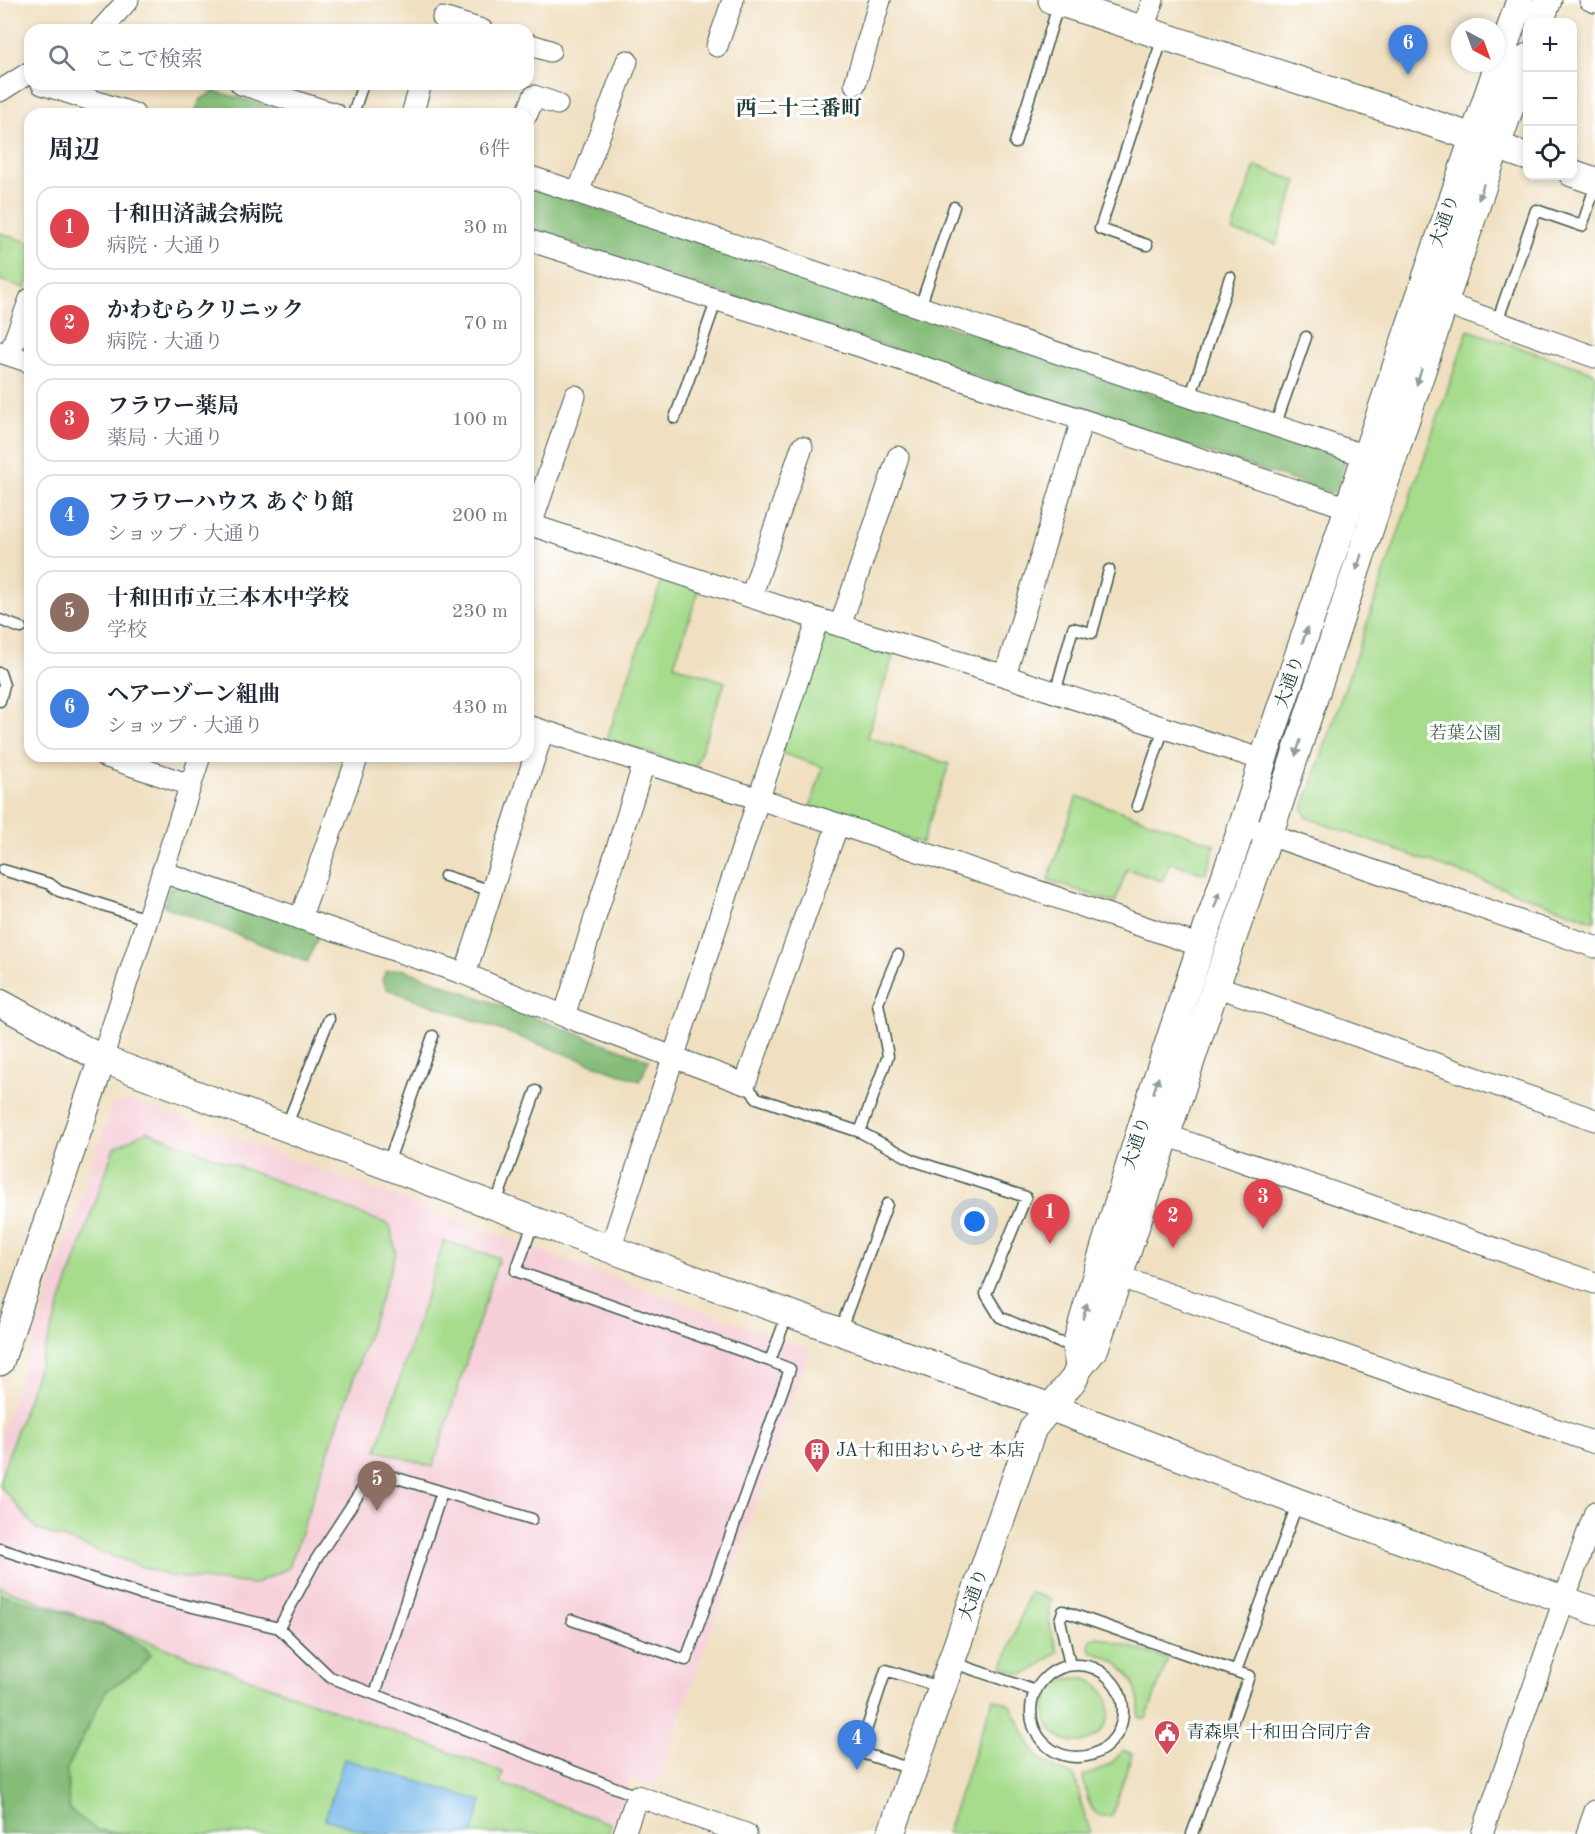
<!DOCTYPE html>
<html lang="ja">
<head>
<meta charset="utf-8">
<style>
  :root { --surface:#fff; --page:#f6f6f7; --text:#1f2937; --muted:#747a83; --line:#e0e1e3; --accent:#d1495b }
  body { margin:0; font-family:"Old Standard TT","Noto Serif JP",serif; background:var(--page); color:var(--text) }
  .controls { position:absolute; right:18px; top:18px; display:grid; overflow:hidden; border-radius:12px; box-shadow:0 3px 9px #0003 }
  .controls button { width:54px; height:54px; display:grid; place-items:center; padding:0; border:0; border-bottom:2px solid var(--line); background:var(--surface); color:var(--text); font:30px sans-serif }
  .compass { position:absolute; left:1451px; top:18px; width:54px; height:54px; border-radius:50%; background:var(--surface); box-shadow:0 3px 9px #0003; rotate:139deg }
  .you { position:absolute; left:975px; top:1222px; width:21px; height:21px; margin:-15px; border:4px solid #fff; border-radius:50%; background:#1a73e8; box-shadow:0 0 0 9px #1a73e833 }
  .badge { display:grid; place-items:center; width:39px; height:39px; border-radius:50%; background:var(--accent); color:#fff; font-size:20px; font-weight:700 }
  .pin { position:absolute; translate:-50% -50px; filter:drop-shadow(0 2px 3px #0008) }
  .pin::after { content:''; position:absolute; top:32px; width:21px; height:18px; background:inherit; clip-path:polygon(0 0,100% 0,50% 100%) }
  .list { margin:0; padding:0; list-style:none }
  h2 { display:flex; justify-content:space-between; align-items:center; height:78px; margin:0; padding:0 24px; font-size:26px }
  h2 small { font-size:20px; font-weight:400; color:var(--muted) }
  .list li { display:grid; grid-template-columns:39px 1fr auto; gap:18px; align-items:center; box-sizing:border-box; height:84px; margin:0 12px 12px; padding:0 12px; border:2px solid var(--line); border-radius:18px }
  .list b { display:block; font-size:22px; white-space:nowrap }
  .list p { margin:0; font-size:20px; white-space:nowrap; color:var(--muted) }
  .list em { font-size:20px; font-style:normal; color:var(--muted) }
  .icon { flex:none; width:33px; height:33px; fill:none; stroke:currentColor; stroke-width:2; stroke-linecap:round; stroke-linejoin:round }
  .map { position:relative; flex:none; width:1595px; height:1834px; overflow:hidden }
  .search { position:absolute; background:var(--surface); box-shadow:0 3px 9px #0003; left:24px; top:24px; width:510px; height:66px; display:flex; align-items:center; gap:15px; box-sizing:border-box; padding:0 21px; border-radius:18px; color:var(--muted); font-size:22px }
  .panel { position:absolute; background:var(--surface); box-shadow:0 3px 9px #0003; left:24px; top:108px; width:510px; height:654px; border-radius:18px }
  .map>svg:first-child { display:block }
</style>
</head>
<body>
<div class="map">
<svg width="1595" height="1834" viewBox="0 0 1595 1834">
  <rect width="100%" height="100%" fill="#fff"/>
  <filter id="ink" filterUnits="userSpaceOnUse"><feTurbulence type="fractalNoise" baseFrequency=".0167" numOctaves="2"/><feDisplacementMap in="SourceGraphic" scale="12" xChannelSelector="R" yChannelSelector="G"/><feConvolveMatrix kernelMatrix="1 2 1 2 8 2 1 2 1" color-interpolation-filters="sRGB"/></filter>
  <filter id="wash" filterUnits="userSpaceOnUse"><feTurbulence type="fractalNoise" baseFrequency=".008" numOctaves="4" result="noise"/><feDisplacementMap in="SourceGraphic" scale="24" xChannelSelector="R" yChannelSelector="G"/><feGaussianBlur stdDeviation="1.35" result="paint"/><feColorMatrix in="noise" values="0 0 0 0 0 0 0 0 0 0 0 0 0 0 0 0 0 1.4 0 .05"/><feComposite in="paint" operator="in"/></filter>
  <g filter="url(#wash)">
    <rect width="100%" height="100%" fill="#f0e0c1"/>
    <!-- built -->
    <path fill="#f6cfd8" d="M 131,1100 L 810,1350 L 656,1786 L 631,1778 L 611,1824 L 499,1783 L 502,1772 L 0,1587 L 0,1436 L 112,1106 Z"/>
    <!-- green -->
    <path fill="#a6dc8c" stroke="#628c60" stroke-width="1.5" d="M 1255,166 L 1297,181 L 1276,244 L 1232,231 Z
      M 0,233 L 30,243 L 30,271 L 25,288 L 0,280 Z
      M 1468,330 L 1595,373 L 1595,921 L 1307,818 L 1303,809 Z
      M 663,577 L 699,590 L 674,665 L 725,682 L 695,768 L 607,739 Z
      M 821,629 L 894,653 L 867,737 L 949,764 L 922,843 L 810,807 L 823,767 L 781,753 Z
      M 1077,796 L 1215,844 L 1205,874 L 1170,862 L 1162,881 L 1127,869 L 1115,903 L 1048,880 Z
      M 147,1131 L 390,1225 L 396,1253 L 289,1568 L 254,1584 L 168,1576 L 37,1529 L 0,1486 L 0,1479 L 114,1148 Z
      M 444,1241 L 499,1258 L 433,1467 L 377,1450 Z
      M 0,1587 L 503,1772 L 500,1783 L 611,1824 L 608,1834 L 0,1834 Z
      M 1029,1592 L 1051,1600 C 1046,1617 1052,1636 1058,1652 C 1048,1657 1032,1675 1021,1674 C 1016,1673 1009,1669 1003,1667 Z
      M 1098,1637 L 1168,1659 L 1146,1719 L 1139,1717 C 1142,1683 1124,1660 1091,1652 L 1089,1647 L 1091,1639 Z
      M1045 1710a32 32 0 1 1 64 0a32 32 0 1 1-64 0Z
      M 993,1699 L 1005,1702 L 1011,1706 L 1036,1755 L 1056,1769 L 1075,1776 L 1085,1818 L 1089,1826 L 1089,1834 L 946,1834 Z
      M 1123,1750 L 1132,1754 L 1112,1815 C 1088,1822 1086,1793 1083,1776 C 1100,1772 1113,1765 1123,1750 Z"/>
    <!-- forest -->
    <path fill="#84bc78" stroke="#527c56" stroke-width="1.5" d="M 214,91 L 298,114 L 194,114 L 200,100 Z
      M 528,186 L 1346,459 L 1335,494 L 528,229 Z
      M 179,883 L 321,931 L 307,962 L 164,906 L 169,888 Z
      M 402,969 L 649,1060 L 640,1081 L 387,989 L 382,979 L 387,971 Z
      M 0,1594 C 34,1604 132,1628 151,1654 L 139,1669 L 106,1691 L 67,1769 L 69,1809 L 97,1830 L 128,1834 L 0,1834 Z"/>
    <!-- water -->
    <path fill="#75b8ea" stroke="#4a7a8f" stroke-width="1.5" d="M 344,1759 L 482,1801 L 472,1834 L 373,1834 L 325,1819 Z"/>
  </g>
  <g filter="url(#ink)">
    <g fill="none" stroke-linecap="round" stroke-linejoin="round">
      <!-- service casing -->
      <g stroke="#3e5549" stroke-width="13">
        <path id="service" d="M 353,114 L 363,84
          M 1015,143 L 1059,3
          M 1147,245 L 1100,229 L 1163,37
          M 920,307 L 954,207
          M 1497,322 L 1536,210 L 1582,226 L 1595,187
          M 1190,398 L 1230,277
          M 675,418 L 717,299
          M 1275,426 L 1306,337
          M 0,620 L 21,628
          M 0,673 L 4,685 L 0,701
          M 1055,693 L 1073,628 L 1092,633 L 1109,570
          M 1137,806 L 1164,728
          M 3,870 L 50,884 L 59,891 L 147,919
          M 445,876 L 492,891
          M 745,1084 L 757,1098 L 860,1132 L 915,1161 L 1026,1197 L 986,1294 L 1000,1317 L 1058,1342 L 1076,1345
          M 286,1127 L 329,1019
          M 860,1132 L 888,1056 L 878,1003 L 898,955
          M 387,1166 L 433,1036
          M 495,1206 L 536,1091
          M 534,1221 L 516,1271 L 770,1361 L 788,1313
          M 840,1331 L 887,1204
          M 0,1549 L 140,1594 L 279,1628 L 330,1677 L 637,1796
          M 572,1620 L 686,1660 L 790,1369 L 770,1361
          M 279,1628 L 315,1561 L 374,1471 L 532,1519
          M 951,1662 L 1036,1691
          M 1070,1665 L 1060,1620 L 1063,1611 L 1249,1676 L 1192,1834
          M1031 1711a46 46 0 1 1 92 0a46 46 0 1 1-92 0Z
          M 1236,1671 L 1298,1502
          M 375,1694 L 442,1492
          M 914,1770 L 859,1752 L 886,1670 L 942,1688"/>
      </g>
      <!-- minor casing -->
      <g stroke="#3e5549" stroke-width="23">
        <path id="minor" d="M 1590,0 L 1595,2
          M 443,18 L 482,30
          M 101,30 L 128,0
          M 1143,30 L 1153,0
          M 528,44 L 550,51
          M 717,46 L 733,0
          M 42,84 L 134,114
          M 241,84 L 335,114
          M 855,84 L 880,0
          M 0,91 L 30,72
          M 412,114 L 421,84
          M 527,114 L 534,96 L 557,104
          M 528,176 L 1366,456
          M 578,193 L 627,61
          M 528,240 L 787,322 L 1349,508
          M 1444,303 L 1595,357
          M 0,352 L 30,362
          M 9,355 L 30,299
          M 528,524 L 818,619 L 1005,676 L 1263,760
          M 531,525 L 575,396
          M 751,597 L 802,447
          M 840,626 L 898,457
          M 1005,676 L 1082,420
          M 528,726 L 838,824 L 1201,946
          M 104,756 L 190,785
          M 1255,830 L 1595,947
          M 162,872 L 465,974 L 564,1016 L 745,1084 L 838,824
          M 300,919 L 358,756
          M 465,974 L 543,731
          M 1216,986 L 1595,1120
          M 564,1016 L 644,763
          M 102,1059 L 200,756
          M 1166,1135 L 1595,1283
          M 610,1249 L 818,619
          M 1120,1277 L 1595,1443
          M 624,1834 L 637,1796 L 746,1834
          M 1482,1834 L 1595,1512
          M 1587,1834 L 1595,1811"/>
      </g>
      <!-- tertiary casing -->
      <g stroke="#3e5549" stroke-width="29">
        <path id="tertiary" d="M 1052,0 L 1449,129 L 1528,157
          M 1540,22 L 1548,0
          M 1572,173 L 1595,181
          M 0,1003 L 102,1059 L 610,1249 L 1050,1407 L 1298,1502 L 1595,1611
          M 0,1362 L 102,1059
          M 1079,1368 L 1076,1345 C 1114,1211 1156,1078 1201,946 C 1222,884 1245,823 1263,760 L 1520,0
          M 891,1834 L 1033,1428 L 1074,1379 L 1079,1368 L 1095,1348 L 1216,986 L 1269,835 L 1486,176 L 1528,57"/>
      </g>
      <!-- service -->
      <use href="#service" stroke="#fff" stroke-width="10"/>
      <!-- minor -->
      <use href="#minor" stroke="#fff" stroke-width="21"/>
      <!-- tertiary -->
      <use href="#tertiary" stroke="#fff" stroke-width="27"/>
    </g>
    <!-- one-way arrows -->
    <defs><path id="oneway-solid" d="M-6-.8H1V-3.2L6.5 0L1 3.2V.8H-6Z" transform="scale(1.5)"/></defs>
    <g fill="#8f9e9a">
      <use href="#oneway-solid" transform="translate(1481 192) rotate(108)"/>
      <use href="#oneway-solid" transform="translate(1419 377) rotate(108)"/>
      <use href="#oneway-solid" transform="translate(1359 562) rotate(108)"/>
      <use href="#oneway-solid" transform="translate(1305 635) rotate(-71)"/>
      <use href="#oneway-solid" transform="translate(1298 748) rotate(108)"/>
      <use href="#oneway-solid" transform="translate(1217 900) rotate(-71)"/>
      <use href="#oneway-solid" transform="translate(1156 1085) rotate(-72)"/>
      <use href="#oneway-solid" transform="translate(1085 1311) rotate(-74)"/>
    </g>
  </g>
  <!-- icons -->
  <defs>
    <g id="building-pin" transform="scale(1.35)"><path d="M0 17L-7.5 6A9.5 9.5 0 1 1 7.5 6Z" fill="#d1495b" stroke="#fff"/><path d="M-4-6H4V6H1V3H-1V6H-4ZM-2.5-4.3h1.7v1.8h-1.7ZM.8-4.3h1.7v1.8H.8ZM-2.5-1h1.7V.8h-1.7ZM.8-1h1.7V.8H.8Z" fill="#fff"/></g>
    <g id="civic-pin" transform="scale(1.35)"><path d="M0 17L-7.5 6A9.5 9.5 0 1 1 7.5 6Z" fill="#d1495b" stroke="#fff"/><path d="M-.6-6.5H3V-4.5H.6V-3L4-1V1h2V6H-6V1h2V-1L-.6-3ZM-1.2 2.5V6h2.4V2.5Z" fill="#fff"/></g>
  </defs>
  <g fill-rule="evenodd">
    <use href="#building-pin" x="817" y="1451"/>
    <use href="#civic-pin" x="1167" y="1733"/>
  </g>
  <g text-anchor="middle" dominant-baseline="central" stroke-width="6" stroke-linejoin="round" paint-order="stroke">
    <!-- street labels -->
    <g font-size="18" fill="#1f3d34" stroke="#fff">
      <text transform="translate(1445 221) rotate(-71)">大通り</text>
      <text transform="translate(1290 682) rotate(-71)">大通り</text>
      <text transform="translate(1137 1143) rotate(-72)">大通り</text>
      <text transform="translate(974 1595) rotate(-71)">大通り</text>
    </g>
    <!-- park labels -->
    <g font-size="18" fill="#41654a" stroke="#fff">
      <text x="1465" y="734">若葉公園</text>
    </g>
    <!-- poi labels -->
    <g font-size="18" fill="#1f3d34" stroke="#fff" text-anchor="start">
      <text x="836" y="1451">JA十和田おいらせ 本店</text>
      <text x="1186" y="1733">青森県 十和田合同庁舎</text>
    </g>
    <!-- quarter labels -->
    <g font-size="21" font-weight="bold" fill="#1f3d34" stroke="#fff">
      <text x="799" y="109">西二十三番町</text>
    </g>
  </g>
</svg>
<div class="controls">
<button>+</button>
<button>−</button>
<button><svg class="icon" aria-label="locate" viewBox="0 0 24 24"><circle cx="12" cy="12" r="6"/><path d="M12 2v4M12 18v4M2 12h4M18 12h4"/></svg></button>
</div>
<svg class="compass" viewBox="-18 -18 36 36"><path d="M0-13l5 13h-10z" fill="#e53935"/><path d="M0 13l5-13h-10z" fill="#747a83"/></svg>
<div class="you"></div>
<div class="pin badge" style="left:1050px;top:1244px;background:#e0444e">1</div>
<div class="pin badge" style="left:1173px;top:1248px;background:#e0444e">2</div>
<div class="pin badge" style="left:1263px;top:1229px;background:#e0444e">3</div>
<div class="pin badge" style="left:857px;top:1770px;background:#3f7fe0">4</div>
<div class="pin badge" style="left:377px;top:1511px;background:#8d6e63">5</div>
<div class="pin badge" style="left:1408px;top:75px;background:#3f7fe0">6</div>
<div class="search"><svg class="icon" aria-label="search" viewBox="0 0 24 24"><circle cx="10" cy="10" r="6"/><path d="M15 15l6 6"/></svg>ここで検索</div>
<section class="panel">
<h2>周辺<small>6件</small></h2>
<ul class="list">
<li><span class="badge" style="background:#e0444e">1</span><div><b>十和田済誠会病院</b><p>病院 · 大通り</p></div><em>30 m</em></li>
<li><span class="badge" style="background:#e0444e">2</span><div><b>かわむらクリニック</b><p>病院 · 大通り</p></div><em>70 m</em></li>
<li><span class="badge" style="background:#e0444e">3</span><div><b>フラワー薬局</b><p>薬局 · 大通り</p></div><em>100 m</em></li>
<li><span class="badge" style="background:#3f7fe0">4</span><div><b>フラワーハウス あぐり館</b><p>ショップ · 大通り</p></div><em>200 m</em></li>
<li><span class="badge" style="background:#8d6e63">5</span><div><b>十和田市立三本木中学校</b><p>学校</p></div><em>230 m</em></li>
<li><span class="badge" style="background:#3f7fe0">6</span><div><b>ヘアーゾーン組曲</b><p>ショップ · 大通り</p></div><em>430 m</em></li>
</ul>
</section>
</div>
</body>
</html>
